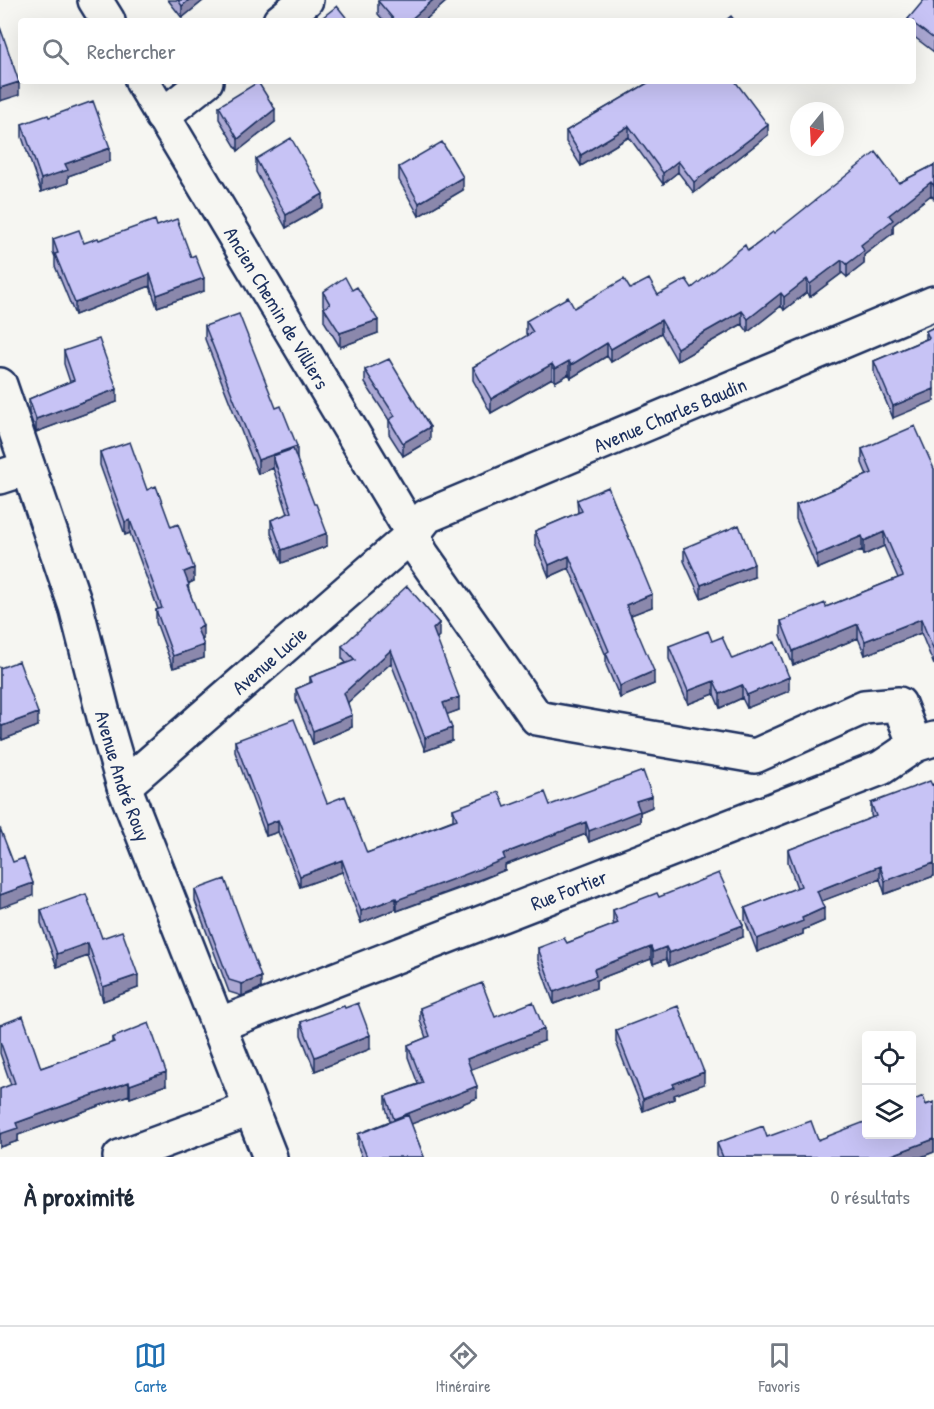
<!DOCTYPE html>
<html lang="fr">
<head>
<meta charset="utf-8">
<style>
  :root { --surface:#fff; --page:#f6f6f7; --text:#1f2937; --muted:#747a83; --line:#e0e1e3; --accent:#1f6fb2 }
  body { margin:0; font-family:"Patrick Hand",sans-serif; background:var(--page); color:var(--text) }
  .controls { position:absolute; right:18px; bottom:18px; display:grid; overflow:hidden; border-radius:6px; box-shadow:0 6px 24px #0002 }
  .controls button { width:54px; height:54px; display:grid; place-items:center; padding:0; border:0; border-bottom:2px solid var(--line); background:var(--surface); color:var(--text); font:30px sans-serif }
  .compass { position:absolute; left:790px; top:102px; width:54px; height:54px; border-radius:50%; background:var(--surface); box-shadow:0 6px 24px #0002; rotate:198deg }
  .list { margin:0; padding:0; list-style:none }
  h2 { display:flex; justify-content:space-between; align-items:center; height:78px; margin:0; padding:0 24px; font-size:26px }
  h2 small { font-size:20px; font-weight:400; color:var(--muted) }
  .icon { flex:none; width:33px; height:33px; fill:none; stroke:currentColor; stroke-width:2; stroke-linecap:round; stroke-linejoin:round }
  .map { position:relative; flex:none; width:934px; height:1157px; overflow:hidden }
  .search { position:absolute; background:var(--surface); box-shadow:0 6px 24px #0002; left:18px; right:18px; top:18px; height:66px; display:flex; align-items:center; gap:15px; box-sizing:border-box; padding:0 21px; border-radius:6px; color:var(--muted); font-size:22px }
  .sheet { height:168px; background:var(--surface) }
  nav { display:flex; justify-content:space-around; align-items:center; box-sizing:border-box; height:84px; border-top:2px solid var(--line); background:var(--surface); font-size:16px; color:var(--muted) }
  nav a { display:grid; justify-items:center; gap:3px }
  nav .on { color:var(--accent) }
  .map>svg:first-child { display:block }
</style>
</head>
<body>
<div class="map">
<svg width="934" height="1157" viewBox="0 0 934 1157">
  <rect width="100%" height="100%" fill="#f6f6f2"/>
  <filter id="ink" filterUnits="userSpaceOnUse"><feTurbulence type="fractalNoise" baseFrequency=".0167" numOctaves="2"/><feDisplacementMap in="SourceGraphic" scale="12" xChannelSelector="R" yChannelSelector="G"/><feConvolveMatrix kernelMatrix="1 2 1 2 8 2 1 2 1" color-interpolation-filters="sRGB"/></filter>
  <g filter="url(#ink)">
    <g fill="none" stroke-linecap="round" stroke-linejoin="round">
      <!-- street casing -->
      <g stroke="#1b2f5e" stroke-width="38">
        <g id="street">
          <path d="M 280,21 L 306,0"/>
          <path d="M 162,116 L 206,81"/>
          <path d="M 0,477 L 28,468"/>
          <path id="s1" d="M 413,534 L 427,516 L 934,303"/>
          <path id="s2" d="M 218,1025 L 881,768 L 915,745"/>
          <path d="M 120,1157 L 250,1109"/>
        </g>
      </g>
      <!-- secondary casing -->
      <g stroke="#1b2f5e" stroke-width="38">
        <g id="secondary">
          <path d="M 95,0 L 108,21"/>
          <path id="s3" d="M 142,81 L 413,534 L 421,553 L 537,718 L 755,756 L 864,707 L 899,704 L 915,745 L 934,739"/>
          <path id="s4" d="M 0,385 L 76,607 L 105,721 L 124,786 L 270,1157"/>
          <path id="s5" d="M 124,786 L 413,534"/>
        </g>
      </g>
      <!-- street -->
      <use href="#street" stroke="#f6f6f2" stroke-width="33"/>
      <!-- secondary -->
      <use href="#secondary" stroke="#f6f6f2" stroke-width="33"/>
    </g>
    <!-- wall -->
    <path fill="#aba8d3" stroke="#1b2f5e" stroke-width="1.5" d="M 168,0 L 204,0 L 182,18 Z
      M 448,0 L 424,21 L 384,21 L 378,14 L 378,1 Z
      M 934,0 L 934,52 L 913,36 L 913,21 L 908,21 L 908,19 Z
      M 651,81 L 768,135 L 694,193 L 678,172 L 663,184 L 629,137 L 581,166 L 566,142 L 566,131 Z
      M 219,106 L 275,122 L 238,151 L 219,119 Z
      M 49,117 L 110,161 L 68,176 L 68,183 L 41,192 L 22,137 L 22,124 Z
      M 256,159 L 323,207 L 286,228 L 256,172 Z
      M 934,165 L 934,199 L 931,195 L 893,225 L 893,233 L 864,255 L 864,264 L 847,277 L 842,273 L 810,297 L 807,292 L 784,310 L 781,306 L 748,332 L 742,324 L 677,361 L 661,333 L 611,362 L 607,356 L 571,378 L 569,374 L 555,382 L 552,378 L 491,413 L 473,380 L 473,367 L 528,336 L 526,334 L 526,321 L 574,308 L 630,289 L 658,295 L 692,288 L 774,233 L 899,183 Z
      M 399,167 L 463,190 L 419,216 L 399,180 Z
      M 157,226 L 204,291 L 157,307 L 150,286 L 75,315 L 55,266 L 55,257 L 53,252 L 53,239 L 84,243 L 99,240 Z
      M 323,292 L 378,333 L 340,347 L 324,321 L 324,308 L 323,305 Z
      M 205,326 L 297,459 L 296,459 L 327,546 L 282,563 L 271,533 L 271,520 L 288,514 L 273,468 L 258,474 L 205,339 Z
      M 934,327 L 893,418 L 874,373 L 874,361 L 926,339 L 926,331 Z
      M 64,351 L 117,402 L 36,432 L 29,413 L 29,399 L 70,382 L 64,364 Z
      M 365,370 L 430,440 L 403,456 L 389,434 L 389,420 L 365,383 Z
      M 862,449 L 934,469 L 934,665 L 921,633 L 865,655 L 858,638 L 793,665 L 781,635 L 781,621 L 826,607 L 898,578 L 884,546 L 864,555 L 862,550 L 817,569 L 796,519 L 796,505 L 867,475 L 862,463 Z
      M 100,452 L 147,490 L 171,527 L 194,581 L 188,584 L 189,590 L 203,639 L 202,640 L 204,658 L 173,668 L 156,622 L 156,610 L 158,609 L 130,533 L 125,535 L 100,465 Z
      M 577,500 L 652,607 L 631,615 L 654,684 L 620,698 L 606,665 L 606,656 L 569,568 L 549,577 L 535,543 L 535,531 L 578,513 Z
      M 684,548 L 754,577 L 701,598 L 684,561 Z
      M 439,636 L 436,638 L 459,710 L 447,714 L 452,741 L 425,751 L 391,663 L 348,702 L 352,727 L 313,744 L 296,701 L 296,689 L 310,683 L 310,677 L 346,663 L 342,658 L 342,646 Z
      M 712,641 L 732,659 L 789,691 L 747,708 L 742,698 L 720,708 L 714,694 L 688,704 L 669,659 L 669,646 Z
      M 0,668 L 38,726 L 2,740 L 0,736 Z
      M 235,741 L 327,803 L 367,853 L 453,820 L 453,809 L 550,805 L 652,807 L 640,812 L 640,822 L 589,842 L 586,834 L 505,865 L 505,870 L 464,887 L 397,911 L 396,909 L 361,923 L 342,872 L 300,887 L 278,832 L 266,836 L 235,752 Z
      M 934,784 L 934,876 L 885,894 L 880,879 L 821,901 L 824,921 L 803,930 L 803,934 L 757,952 L 745,920 L 745,908 L 797,888 L 788,862 L 788,850 L 872,818 L 871,815 L 871,803 Z
      M 195,890 L 261,988 L 242,996 L 229,992 L 195,901 Z
      M 659,897 L 743,937 L 669,966 L 666,959 L 653,964 L 651,959 L 596,980 L 596,988 L 554,1004 L 538,960 L 538,948 L 567,943 L 614,925 L 613,922 L 613,910 Z
      M 41,910 L 102,938 L 138,988 L 103,1001 L 88,956 L 57,967 L 41,923 Z
      M 420,1008 L 495,1017 L 544,1041 L 471,1069 L 477,1098 L 411,1124 L 424,1157 L 362,1157 L 358,1147 L 358,1134 L 390,1121 L 386,1108 L 386,1096 L 418,1084 L 408,1057 L 408,1045 L 426,1038 L 420,1020 Z
      M 301,1022 L 370,1049 L 315,1071 L 301,1035 Z
      M 0,1025 L 41,1068 L 112,1043 L 112,1038 L 166,1085 L 130,1098 L 129,1095 L 18,1135 L 18,1141 L 0,1147 L 0,1089 L 11,1085 L 0,1053 Z
      M 616,1030 L 704,1084 L 674,1095 L 674,1099 L 643,1111 L 616,1042 Z
      M 934,1102 L 934,1152 L 921,1157 L 718,1157 L 717,1156 L 717,1143 L 767,1137 L 818,1140 Z"/>
    <!-- shaded-wall -->
    <path fill="#8b88ac" stroke="#1b2f5e" stroke-width="1.5" d="M 189,0 L 204,0 L 182,18 L 182,6 Z
      M 433,0 L 448,0 L 424,21 L 409,21 Z
      M 19,82 L 19,95 L 0,101 L 0,88 Z
      M 275,109 L 275,122 L 238,151 L 238,139 Z
      M 768,125 L 768,135 L 694,193 L 694,182 Z
      M 629,126 L 629,137 L 581,166 L 581,155 Z
      M 110,148 L 110,161 L 68,176 L 68,183 L 41,192 L 41,179 L 65,164 Z
      M 678,161 L 678,172 L 663,184 L 663,173 Z
      M 463,177 L 463,190 L 419,216 L 419,203 Z
      M 931,182 L 931,195 L 893,225 L 893,233 L 864,255 L 864,264 L 847,277 L 847,264 L 861,245 L 889,215 Z
      M 323,194 L 323,207 L 286,228 L 286,215 Z
      M 842,260 L 842,273 L 810,297 L 810,284 Z
      M 150,274 L 150,286 L 75,315 L 75,303 Z
      M 204,278 L 204,291 L 157,307 L 157,295 Z
      M 807,279 L 807,292 L 784,310 L 784,297 Z
      M 781,293 L 781,306 L 748,332 L 748,319 Z
      M 742,311 L 742,324 L 677,361 L 677,348 Z
      M 378,320 L 378,333 L 340,347 L 340,333 Z
      M 661,320 L 661,333 L 611,362 L 611,349 Z
      M 607,343 L 607,356 L 571,378 L 571,365 Z
      M 569,361 L 569,374 L 555,382 L 555,369 Z
      M 552,364 L 552,378 L 491,413 L 491,399 Z
      M 117,389 L 117,402 L 36,432 L 36,419 Z
      M 934,389 L 934,401 L 893,418 L 893,406 Z
      M 430,427 L 430,440 L 403,456 L 403,443 Z
      M 297,446 L 297,459 L 276,467 L 273,456 L 273,468 L 258,474 L 258,460 Z
      M 130,520 L 130,533 L 125,535 L 125,522 Z
      M 884,532 L 884,546 L 864,555 L 864,541 Z
      M 327,533 L 327,546 L 282,563 L 282,550 Z
      M 862,536 L 862,550 L 817,569 L 817,555 Z
      M 569,556 L 569,568 L 549,577 L 549,565 Z
      M 754,564 L 754,577 L 701,598 L 701,585 Z
      M 194,568 L 194,581 L 184,585 L 184,572 Z
      M 652,594 L 652,607 L 626,617 L 626,605 Z
      M 921,619 L 921,633 L 865,655 L 865,641 Z
      M 439,623 L 439,636 L 433,642 L 433,629 Z
      M 858,624 L 858,638 L 793,665 L 793,651 Z
      M 203,626 L 203,639 L 197,642 L 197,629 Z
      M 204,645 L 204,658 L 173,668 L 173,656 Z
      M 391,650 L 391,663 L 344,706 L 344,693 Z
      M 654,671 L 654,684 L 620,698 L 620,686 Z
      M 789,677 L 789,691 L 747,708 L 747,695 Z
      M 714,681 L 714,694 L 688,704 L 688,691 Z
      M 742,685 L 742,698 L 720,708 L 720,694 Z
      M 459,697 L 459,710 L 443,716 L 443,703 Z
      M 38,713 L 38,726 L 2,740 L 2,726 Z
      M 352,715 L 352,727 L 313,744 L 313,731 Z
      M 452,728 L 452,741 L 425,751 L 425,738 Z
      M 652,796 L 652,807 L 640,812 L 640,822 L 589,842 L 589,831 L 636,801 Z
      M 278,820 L 278,832 L 266,836 L 266,825 Z
      M 586,822 L 586,834 L 505,865 L 505,870 L 397,911 L 397,900 L 503,854 Z
      M 342,860 L 342,872 L 300,887 L 300,876 Z
      M 934,863 L 934,876 L 885,894 L 885,881 Z
      M 880,866 L 880,879 L 817,903 L 817,891 Z
      M 33,883 L 33,896 L 0,908 L 0,895 Z
      M 396,898 L 396,909 L 361,923 L 361,911 Z
      M 824,908 L 824,921 L 803,930 L 803,934 L 757,952 L 757,939 L 802,918 Z
      M 743,925 L 743,937 L 669,966 L 669,953 Z
      M 88,943 L 88,956 L 57,967 L 57,954 Z
      M 651,947 L 651,959 L 596,980 L 596,988 L 554,1004 L 554,992 L 594,969 Z
      M 666,947 L 666,959 L 653,964 L 653,952 Z
      M 138,975 L 138,988 L 103,1001 L 103,987 Z
      M 261,977 L 261,988 L 242,996 L 242,984 Z
      M 544,1029 L 544,1041 L 467,1071 L 467,1059 Z
      M 370,1035 L 370,1049 L 315,1071 L 315,1057 Z
      M 166,1072 L 166,1085 L 130,1098 L 130,1085 Z
      M 704,1072 L 704,1084 L 674,1095 L 674,1099 L 643,1111 L 643,1099 L 673,1084 Z
      M 129,1082 L 129,1095 L 18,1135 L 18,1141 L 0,1147 L 0,1134 L 16,1123 Z
      M 477,1086 L 477,1098 L 394,1131 L 394,1119 Z
      M 934,1139 L 934,1152 L 921,1157 L 887,1157 Z"/>
    <!-- building -->
    <path fill="#c7c3f5" stroke="#1b2f5e" stroke-width="1.5" d="M 178,0 L 189,0 L 182,6 Z
      M 380,0 L 433,0 L 409,21 L 395,21 L 378,1 Z
      M 924,0 L 934,0 L 934,39 L 913,23 L 913,21 L 911,21 L 908,19 Z
      M 337,6 L 349,21 L 318,21 Z
      M 731,16 L 735,21 L 725,21 Z
      M 0,27 L 19,82 L 0,88 Z
      M 651,81 L 735,81 L 768,125 L 694,182 L 678,161 L 663,173 L 629,126 L 581,155 L 566,131 Z
      M 258,82 L 275,109 L 238,139 L 219,106 Z
      M 93,101 L 110,148 L 65,164 L 68,170 L 41,179 L 22,124 L 48,115 L 49,117 Z
      M 291,138 L 323,194 L 286,215 L 256,159 Z
      M 442,142 L 463,177 L 419,203 L 399,167 Z
      M 876,152 L 899,183 L 934,165 L 934,186 L 931,182 L 889,215 L 893,220 L 861,245 L 864,251 L 847,264 L 842,260 L 810,284 L 807,279 L 784,297 L 781,293 L 748,319 L 742,311 L 677,348 L 661,320 L 611,349 L 607,343 L 571,365 L 569,361 L 555,369 L 552,364 L 491,399 L 473,367 L 533,332 L 526,321 L 568,297 L 574,308 L 624,279 L 630,289 L 649,279 L 658,295 L 686,279 L 692,288 L 745,245 L 748,251 L 773,232 L 774,233 Z
      M 177,219 L 191,257 L 195,255 L 204,278 L 157,295 L 150,274 L 75,303 L 55,254 L 58,253 L 53,239 L 79,230 L 84,243 L 98,238 L 99,240 L 155,220 L 157,226 Z
      M 345,277 L 352,290 L 357,287 L 378,320 L 340,333 L 324,308 L 330,304 L 323,292 Z
      M 239,314 L 276,408 L 281,406 L 297,446 L 258,460 L 205,326 Z
      M 934,327 L 934,389 L 893,406 L 874,361 L 929,338 L 926,331 Z
      M 99,339 L 117,389 L 36,419 L 29,399 L 74,380 L 64,351 Z
      M 389,359 L 430,427 L 403,443 L 389,420 L 395,416 L 365,370 Z
      M 915,426 L 934,469 L 934,651 L 921,619 L 865,641 L 858,624 L 793,651 L 781,621 L 825,603 L 826,607 L 903,576 L 884,532 L 864,541 L 862,536 L 817,555 L 796,505 L 872,473 L 862,449 Z
      M 130,442 L 147,490 L 156,486 L 171,527 L 178,524 L 194,568 L 184,572 L 189,585 L 187,586 L 203,626 L 197,629 L 204,645 L 173,656 L 156,610 L 162,608 L 130,520 L 125,522 L 100,452 Z
      M 293,449 L 314,504 L 316,504 L 327,533 L 282,550 L 271,520 L 292,512 L 273,456 Z
      M 608,487 L 652,594 L 626,605 L 654,671 L 620,686 L 606,653 L 609,651 L 569,556 L 549,565 L 535,531 L 582,511 L 577,500 Z
      M 739,525 L 754,564 L 701,585 L 684,548 Z
      M 407,586 L 439,623 L 433,629 L 459,697 L 443,703 L 452,728 L 425,738 L 391,650 L 344,693 L 352,715 L 313,731 L 296,689 L 312,682 L 310,677 L 355,660 L 342,646 Z
      M 708,631 L 712,641 L 722,637 L 732,659 L 775,642 L 789,677 L 747,695 L 742,685 L 720,694 L 714,681 L 688,691 L 669,646 Z
      M 19,661 L 38,713 L 2,726 L 0,722 L 0,668 Z
      M 294,719 L 327,803 L 345,796 L 367,853 L 457,819 L 453,809 L 499,792 L 505,807 L 545,792 L 550,805 L 643,771 L 652,796 L 636,801 L 640,811 L 589,831 L 586,822 L 503,854 L 505,859 L 464,875 L 397,900 L 396,898 L 361,911 L 342,860 L 300,876 L 278,820 L 266,825 L 235,741 Z
      M 930,781 L 932,785 L 934,784 L 934,863 L 885,881 L 880,866 L 817,891 L 824,908 L 802,918 L 803,921 L 757,939 L 745,908 L 801,886 L 788,850 L 876,816 L 871,803 Z
      M 0,828 L 13,862 L 24,858 L 33,883 L 0,895 Z
      M 719,873 L 743,925 L 669,953 L 666,947 L 653,952 L 651,947 L 594,969 L 596,976 L 554,992 L 538,948 L 564,938 L 567,943 L 618,923 L 613,910 L 657,893 L 659,897 Z
      M 225,879 L 261,977 L 242,984 L 229,980 L 195,890 Z
      M 86,894 L 102,938 L 122,931 L 138,975 L 103,987 L 88,943 L 57,954 L 41,910 Z
      M 482,983 L 495,1017 L 533,1002 L 544,1029 L 467,1059 L 477,1086 L 394,1119 L 386,1096 L 423,1083 L 408,1045 L 430,1036 L 420,1008 Z
      M 358,1003 L 370,1035 L 315,1057 L 301,1022 L 344,1006 L 345,1008 Z
      M 678,1006 L 704,1072 L 673,1084 L 674,1087 L 643,1099 L 616,1030 Z
      M 23,1016 L 41,1068 L 114,1042 L 112,1038 L 149,1023 L 166,1072 L 130,1085 L 129,1082 L 16,1123 L 18,1128 L 0,1134 L 0,1089 L 15,1083 L 0,1041 L 0,1025 Z
      M 923,1096 L 926,1105 L 934,1102 L 934,1139 L 887,1157 L 723,1157 L 717,1143 L 763,1126 L 767,1137 L 811,1121 L 818,1140 L 867,1121 L 867,1134 L 912,1134 L 912,1101 Z
      M 408,1115 L 424,1157 L 367,1157 L 358,1134 Z"/>
  </g>
  <g text-anchor="middle" dominant-baseline="central" stroke-width="5" stroke-linejoin="round" paint-order="stroke">
    <!-- street labels -->
    <g font-size="20" fill="#1b2f5e" stroke="#f6f6f2">
      <text stroke="none"><textPath href="#s3" startOffset="264">Ancien Chemin de Villiers</textPath></text>
      <text stroke="none"><textPath href="#s1" startOffset="286">Avenue Charles Baudin</textPath></text>
      <text stroke="none"><textPath href="#s5" startOffset="192">Avenue Lucie</textPath></text>
      <text stroke="none"><textPath href="#s4" startOffset="410">Avenue André Rouy</textPath></text>
      <text stroke="none"><textPath href="#s2" startOffset="376">Rue Fortier</textPath></text>
    </g>
  </g>
</svg>
<div class="controls">
<button><svg class="icon" aria-label="locate" viewBox="0 0 24 24"><circle cx="12" cy="12" r="6"/><path d="M12 2v4M12 18v4M2 12h4M18 12h4"/></svg></button>
<button><svg class="icon" aria-label="layers" viewBox="0 0 24 24"><path d="M12 4l9 5-9 5-9-5zM3 14l9 5 9-5"/></svg></button>
</div>
<svg class="compass" viewBox="-18 -18 36 36"><path d="M0-13l5 13h-10z" fill="#e53935"/><path d="M0 13l5-13h-10z" fill="#747a83"/></svg>
<div class="search"><svg class="icon" aria-label="search" viewBox="0 0 24 24"><circle cx="10" cy="10" r="6"/><path d="M15 15l6 6"/></svg>Rechercher</div>
</div>
<section class="sheet">
<h2>À proximité<small>0 résultats</small></h2>
<ul class="list">
</ul>
</section>
<nav>
<a class="on"><svg class="icon" aria-label="map" viewBox="0 0 24 24"><path d="M3 6l6-2 6 2 6-2v14l-6 2-6-2-6 2zM9 4v14M15 6v14"/></svg>Carte</a>
<a><svg class="icon" aria-label="directions" viewBox="0 0 24 24"><path d="M12 3l9 9-9 9-9-9zM9 14v-3h6M13 9l2 2-2 2"/></svg>Itinéraire</a>
<a><svg class="icon" aria-label="saved" viewBox="0 0 24 24"><path d="M7 4h10v16l-5-4-5 4z"/></svg>Favoris</a>
</nav>
</body>
</html>
